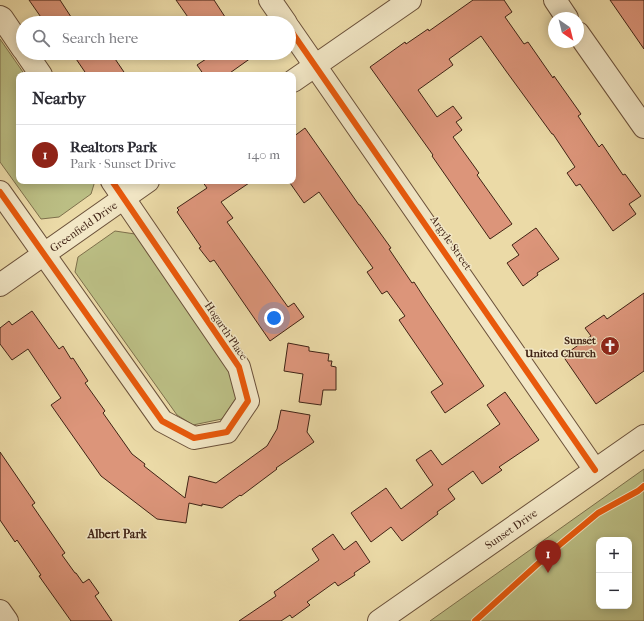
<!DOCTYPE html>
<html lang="en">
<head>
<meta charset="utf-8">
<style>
  :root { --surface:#fff; --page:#f7f7f7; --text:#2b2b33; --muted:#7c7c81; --line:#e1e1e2; --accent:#8f2418 }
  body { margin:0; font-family:"IM FELL French Canon",serif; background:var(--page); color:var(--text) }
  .controls { position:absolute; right:12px; bottom:12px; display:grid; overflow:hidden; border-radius:8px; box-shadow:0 2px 10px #0003 }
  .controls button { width:36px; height:36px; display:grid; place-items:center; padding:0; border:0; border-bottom:1px solid var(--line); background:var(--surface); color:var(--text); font:20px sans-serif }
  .compass { position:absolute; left:548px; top:12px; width:36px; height:36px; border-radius:50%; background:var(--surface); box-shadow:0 2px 10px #0003; rotate:145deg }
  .you { position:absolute; left:274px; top:318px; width:14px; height:14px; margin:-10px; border:3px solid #fff; border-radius:50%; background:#1a73e8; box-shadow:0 0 0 6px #1a73e833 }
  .badge { display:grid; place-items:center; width:26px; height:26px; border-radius:50%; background:var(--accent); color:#fff; font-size:13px; font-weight:700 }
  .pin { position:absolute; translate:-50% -33px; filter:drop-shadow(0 1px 2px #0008) }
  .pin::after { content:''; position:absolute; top:21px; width:14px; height:12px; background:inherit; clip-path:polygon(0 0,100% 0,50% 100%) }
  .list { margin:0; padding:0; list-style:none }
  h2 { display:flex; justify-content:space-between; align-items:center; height:52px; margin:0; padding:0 16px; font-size:17px }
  h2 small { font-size:13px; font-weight:400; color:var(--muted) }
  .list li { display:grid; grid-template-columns:26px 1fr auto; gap:12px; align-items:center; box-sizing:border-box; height:60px; padding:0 16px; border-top:1px solid var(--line) }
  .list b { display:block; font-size:15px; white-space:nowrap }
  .list p { margin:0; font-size:13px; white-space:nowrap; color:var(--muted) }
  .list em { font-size:13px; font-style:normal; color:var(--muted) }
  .icon { flex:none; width:22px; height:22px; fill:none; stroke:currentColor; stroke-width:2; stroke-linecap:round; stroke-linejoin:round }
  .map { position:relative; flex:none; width:644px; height:621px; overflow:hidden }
  .search { position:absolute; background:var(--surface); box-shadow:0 2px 10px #0003; left:16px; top:16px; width:280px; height:44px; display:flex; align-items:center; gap:10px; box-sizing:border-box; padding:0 14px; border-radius:22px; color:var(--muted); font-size:15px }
  .panel { position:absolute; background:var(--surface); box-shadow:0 2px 10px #0003; left:16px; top:72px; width:280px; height:112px; border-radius:8px }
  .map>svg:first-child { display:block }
</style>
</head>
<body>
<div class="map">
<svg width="644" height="621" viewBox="0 0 644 621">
  <rect width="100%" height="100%" fill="#ebdaa7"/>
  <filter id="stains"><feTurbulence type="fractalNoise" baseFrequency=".005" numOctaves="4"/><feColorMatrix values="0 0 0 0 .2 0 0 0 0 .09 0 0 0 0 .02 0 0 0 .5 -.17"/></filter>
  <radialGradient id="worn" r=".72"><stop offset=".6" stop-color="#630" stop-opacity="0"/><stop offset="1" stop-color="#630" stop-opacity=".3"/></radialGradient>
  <!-- green -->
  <path fill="#bbbe84" stroke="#7e704c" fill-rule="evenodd" d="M 0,39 L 25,75 L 19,75 L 19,181 L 95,181 L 91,194 L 59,217 L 41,219 L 0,162 Z
    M 115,231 L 135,234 L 232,372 L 236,398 L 222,419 L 193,425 L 177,415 L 75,272 L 78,257 Z
    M 644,469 L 644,621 L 430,621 ZM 599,540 L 629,540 L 629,606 L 599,606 Z"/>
  <!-- building -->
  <path fill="#dc957a" stroke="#402315" d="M 29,0 L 60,0 L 75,23 L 45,23 Z
    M 176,0 L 214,0 L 229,23 L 192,23 Z
    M 473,0 L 504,0 L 512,12 L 505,17 L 524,44 L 528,42 L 553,78 L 554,76 L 581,114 L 578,116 L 599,147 L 602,144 L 623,175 L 625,174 L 641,196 L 629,204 L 636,214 L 613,231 L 580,184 L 576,186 L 567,173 L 575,167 L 553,134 L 552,134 L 506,71 L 481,36 L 449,59 L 453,65 L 418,90 L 437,117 L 453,106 L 462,118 L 456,122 L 462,130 L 453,137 L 479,173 L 477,175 L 512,224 L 490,239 L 432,156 L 433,155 L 370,67 L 405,42 L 406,44 L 428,29 L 429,31 Z
    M 610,0 L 644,0 L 644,49 Z
    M 72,53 L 111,53 L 126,75 L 87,75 Z
    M 215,53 L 258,53 L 227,75 L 204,75 L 197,65 Z
    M 305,128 L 359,205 L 360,205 L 391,248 L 389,249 L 412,283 L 414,282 L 423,296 L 484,386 L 445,413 L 431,392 L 443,384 L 399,320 L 405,316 L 387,291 L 382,294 L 367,272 L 373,268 L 319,192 L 304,203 L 290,183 L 293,181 L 293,137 Z
    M 202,181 L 252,181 L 221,202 L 233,218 L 227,222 L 288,307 L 294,303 L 304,317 L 270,341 L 214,260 L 210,262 L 199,248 L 201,247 L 177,212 L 179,210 L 177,208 L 207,188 Z
    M 536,228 L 559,259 L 537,273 L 538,275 L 523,286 L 507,263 L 519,255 L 512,245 Z
    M 644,293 L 644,371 L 596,404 L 563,356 L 591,336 L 585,328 L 604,315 L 607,319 Z
    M 32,311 L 59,349 L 63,346 L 71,359 L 73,358 L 88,381 L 85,383 L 105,411 L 103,413 L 132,454 L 145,464 L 144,466 L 185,498 L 189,476 L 216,483 L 267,446 L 277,429 L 281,410 L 310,415 L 307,432 L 314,442 L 276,468 L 277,469 L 241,496 L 240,495 L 222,508 L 202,504 L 202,506 L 189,503 L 186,523 L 157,519 L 101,476 L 51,405 L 61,398 L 28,349 L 12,360 L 0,344 L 0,328 L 9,321 L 12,325 Z
    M 288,343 L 309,347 L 309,351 L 329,354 L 328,361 L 332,361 L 331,366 L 336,367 L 336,390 L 323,390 L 321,405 L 299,402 L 303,374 L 284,371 Z
    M 505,392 L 539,440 L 499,467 L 502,470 L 482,484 L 473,471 L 448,489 L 455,499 L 437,512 L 438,514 L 402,541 L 391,527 L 371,542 L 351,513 L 386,488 L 401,509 L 433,485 L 416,460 L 431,450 L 442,465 L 500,424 L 487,405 Z
    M 0,452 L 35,503 L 32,505 L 65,553 L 62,555 L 75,573 L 76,573 L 83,583 L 89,579 L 99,593 L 95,596 L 112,621 L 71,621 L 39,576 L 41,575 L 17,540 L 15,542 L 0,520 Z
    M 333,534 L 344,550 L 356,541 L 370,562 L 354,573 L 355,575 L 338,586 L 335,582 L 307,602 L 310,605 L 292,618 L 290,615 L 281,621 L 239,621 L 276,596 L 274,592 L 319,560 L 312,549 Z"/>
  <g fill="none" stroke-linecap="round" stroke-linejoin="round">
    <!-- minor casing -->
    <g stroke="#6b513a" stroke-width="24">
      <g id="minor">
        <path d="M 270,0 L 286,23"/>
        <path d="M 555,0 L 567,18"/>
        <path d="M 0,17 L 2,18 L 23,49"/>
        <path d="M 289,28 L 595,470"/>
        <path d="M 578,33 L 644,127"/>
        <path d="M 26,53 L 41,75"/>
        <path d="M 293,81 L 410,0"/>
        <path d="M 0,192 L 162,421 L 194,438 L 227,432 L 248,401 L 239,367 L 112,181"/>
        <path id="s1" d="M 0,285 L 148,181"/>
        <path d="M 0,611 L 7,621"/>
        <path id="s2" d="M 379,621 L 644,436"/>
      </g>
    </g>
    <!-- minor -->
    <use href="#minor" stroke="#f2e7c6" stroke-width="22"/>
    <!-- cycleway casing -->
    <g stroke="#f2e7c6" stroke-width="8">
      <path id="cycleway" d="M 289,28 L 595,470
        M 0,192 L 162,421 L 194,438 L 227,432 L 248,401 L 239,367 L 112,181
        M 475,621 L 551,552 L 586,523 L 598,513 L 638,491 L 644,486"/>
    </g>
    <!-- cycleway -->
    <use href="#cycleway" stroke="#e8590c" stroke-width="6"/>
  </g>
  <!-- icons -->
  <defs>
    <g id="church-disc" transform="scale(1)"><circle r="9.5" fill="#8f2418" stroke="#f2e7c6"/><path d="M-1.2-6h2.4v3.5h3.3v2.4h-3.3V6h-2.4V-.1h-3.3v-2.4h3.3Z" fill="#fff"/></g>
  </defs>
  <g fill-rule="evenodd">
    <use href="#church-disc" x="610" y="346"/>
  </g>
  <g text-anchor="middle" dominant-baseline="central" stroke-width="3" stroke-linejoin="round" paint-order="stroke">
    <!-- street labels -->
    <g font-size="11" fill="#402315" stroke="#f2e7c6">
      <text stroke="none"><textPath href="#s1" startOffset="102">Greenfield Drive</textPath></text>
      <text transform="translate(451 243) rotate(55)">Argyle Street</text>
      <text transform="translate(226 331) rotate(56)">Hogarth Place</text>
      <text stroke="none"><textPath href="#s2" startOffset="161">Sunset Drive</textPath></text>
    </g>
    <!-- poi labels -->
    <g font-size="11" font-weight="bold" fill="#402315" stroke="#f2e7c6" text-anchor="end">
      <text x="596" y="340">Sunset<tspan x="596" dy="13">United Church</tspan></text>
    </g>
    <!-- neighbourhood labels -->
    <g font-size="12" font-weight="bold" fill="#402315" stroke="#f2e7c6">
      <text x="117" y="534">Albert Park</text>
    </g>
  </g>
  <rect width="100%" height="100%" filter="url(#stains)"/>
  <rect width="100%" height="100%" fill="url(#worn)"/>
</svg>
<div class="controls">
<button>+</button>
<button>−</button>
</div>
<svg class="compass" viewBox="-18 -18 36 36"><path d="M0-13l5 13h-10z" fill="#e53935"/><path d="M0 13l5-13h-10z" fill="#7c7c81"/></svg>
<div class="you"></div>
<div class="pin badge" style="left:548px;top:573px">1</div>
<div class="search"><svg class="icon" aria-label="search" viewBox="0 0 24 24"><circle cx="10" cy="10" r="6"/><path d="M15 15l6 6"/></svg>Search here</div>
<section class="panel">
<h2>Nearby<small></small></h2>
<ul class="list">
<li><span class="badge">1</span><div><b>Realtors Park</b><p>Park · Sunset Drive</p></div><em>140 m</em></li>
</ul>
</section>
</div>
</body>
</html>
